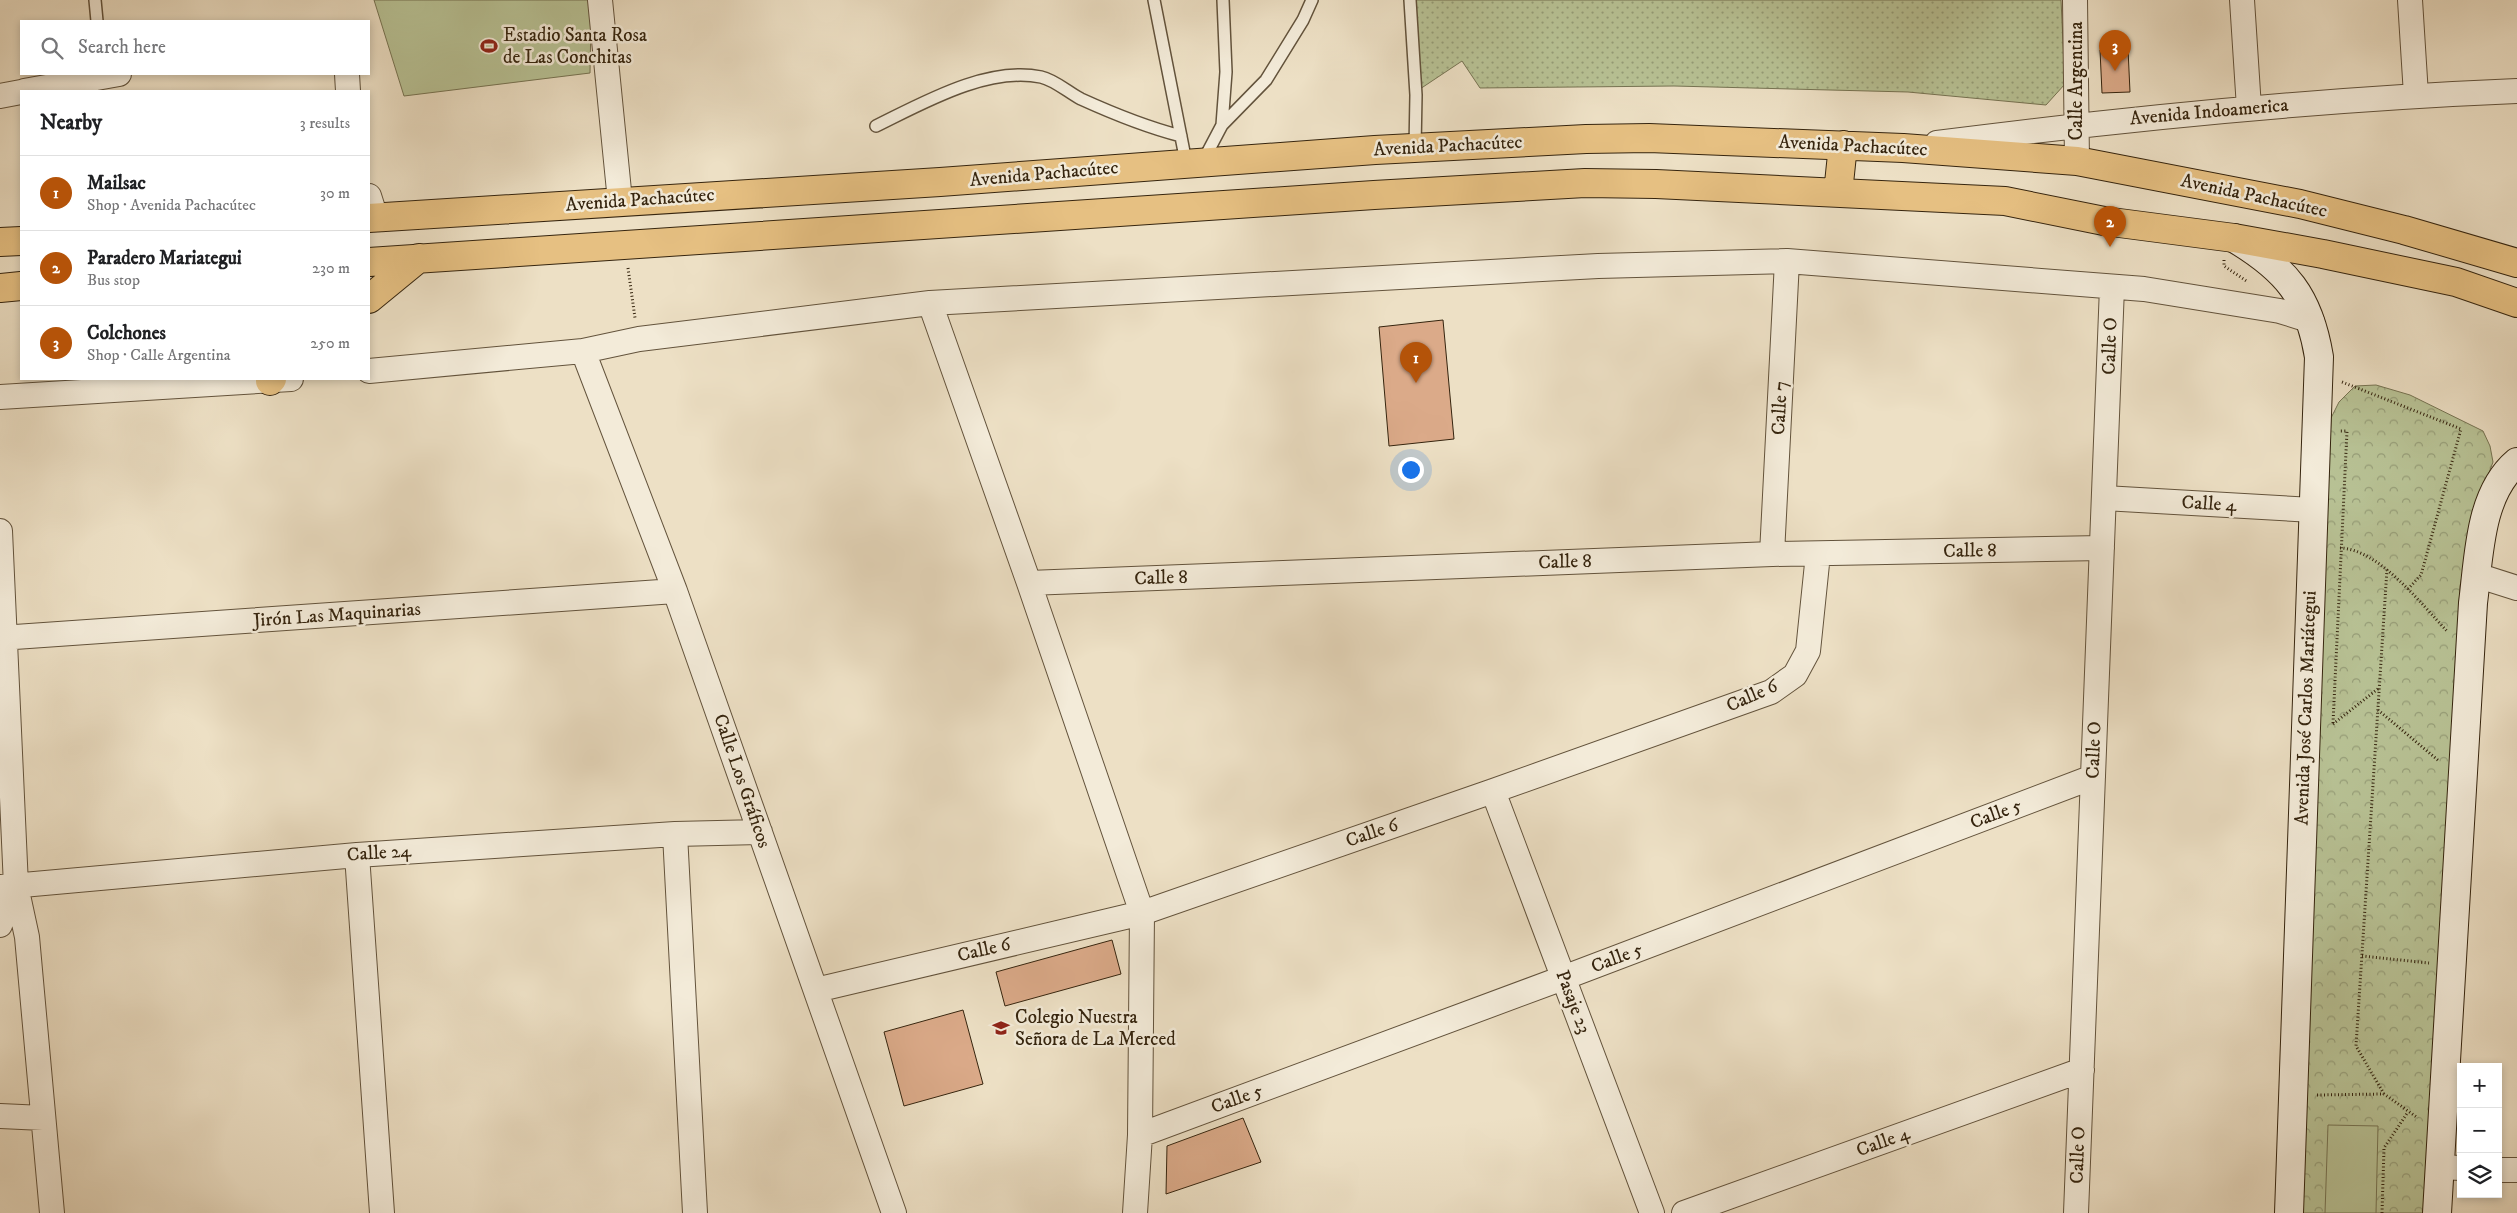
<!DOCTYPE html>
<html lang="en">
<head>
<meta charset="utf-8">
<style>
  :root { --surface:#fff; --page:#f2f2f2; --text:#202124; --muted:#757577; --line:#e0e0e0; --accent:#b45309 }
  body { margin:0; font-family:"IM FELL DW Pica",serif; background:var(--page); color:var(--text) }
  .controls { position:absolute; right:15px; bottom:15px; display:grid; overflow:hidden; border-radius:0px; box-shadow:0 2px 8px #0003 }
  .controls button { width:45px; height:45px; display:grid; place-items:center; padding:0; border:0; border-bottom:1px solid var(--line); background:var(--surface); color:var(--text); font:25px sans-serif }
  .you { position:absolute; left:1410px; top:469px; width:18px; height:18px; margin:-12px; border:4px solid #fff; border-radius:50%; background:#1a73e8; box-shadow:0 0 0 8px #1a73e833 }
  .badge { display:grid; place-items:center; width:32px; height:32px; border-radius:50%; background:var(--accent); color:#fff; font-size:16px; font-weight:700 }
  .pin { position:absolute; translate:-50% -41px; filter:drop-shadow(0 1px 2px #0008) }
  .pin::after { content:''; position:absolute; top:26px; width:18px; height:15px; background:inherit; clip-path:polygon(0 0,100% 0,50% 100%) }
  .list { margin:0; padding:0; list-style:none }
  h2 { display:flex; justify-content:space-between; align-items:center; height:65px; margin:0; padding:0 20px; font-size:21px }
  h2 small { font-size:16px; font-weight:400; color:var(--muted) }
  .list li { display:grid; grid-template-columns:32px 1fr auto; gap:15px; align-items:center; box-sizing:border-box; height:75px; padding:0 20px; border-top:1px solid var(--line) }
  .list b { display:block; font-size:19px; white-space:nowrap }
  .list p { margin:0; font-size:16px; white-space:nowrap; color:var(--muted) }
  .list em { font-size:16px; font-style:normal; color:var(--muted) }
  .icon { flex:none; width:28px; height:28px; fill:none; stroke:currentColor; stroke-width:2; stroke-linecap:round; stroke-linejoin:round }
  .map { position:relative; flex:none; width:2517px; height:1213px; overflow:hidden }
  .search { position:absolute; background:var(--surface); box-shadow:0 2px 8px #0003; left:20px; top:20px; width:350px; height:55px; display:flex; align-items:center; gap:12px; box-sizing:border-box; padding:0 18px; border-radius:0px; color:var(--muted); font-size:19px }
  .panel { position:absolute; background:var(--surface); box-shadow:0 2px 8px #0003; left:20px; top:90px; width:350px; height:290px; border-radius:0px }
  .map>svg:first-child { display:block }
</style>
</head>
<body>
<div class="map">
<svg width="2517" height="1213" viewBox="0 0 2517 1213">
  <defs>
    <pattern id="grass-dots" width="8" height="8" patternUnits="userSpaceOnUse" patternTransform="scale(1.25)"><rect width="8" height="8" fill="#b8c295"/><path d="M2 2h.1M6 6h.1" fill="none" stroke="#969d78" stroke-width="1.8" stroke-linecap="round"/></pattern>
    <pattern id="park-crowns" width="20" height="18" patternUnits="userSpaceOnUse" patternTransform="scale(1.25)"><rect width="20" height="18" fill="#b8c295"/><path d="M2 6a3 3 0 1 1 6 0M12 15a3 3 0 1 1 6 0" fill="none" stroke="#969d78"/></pattern>
  </defs>
  <rect width="100%" height="100%" fill="#ede0c5"/>
  <filter id="stains"><feTurbulence type="fractalNoise" baseFrequency=".004" numOctaves="4"/><feColorMatrix values="0 0 0 0 .2 0 0 0 0 .09 0 0 0 0 .02 0 0 0 .5 -.17"/></filter>
  <radialGradient id="worn" r=".72"><stop offset=".6" stop-color="#630" stop-opacity="0"/><stop offset="1" stop-color="#630" stop-opacity=".3"/></radialGradient>
  <!-- grass -->
  <path fill="url(#grass-dots)" stroke="#767352" d="M 1412,0 L 2061,0 L 2065,84 L 2046,105 L 1908,92 L 1674,86 L 1480,88 L 1462,61 L 1420,89 Z"/>
  <!-- park -->
  <path fill="url(#park-crowns)" stroke="#767352" d="M 2376,385 L 2410,395 L 2483,431 L 2490,446 L 2493,462 L 2476,508 L 2460,586 L 2428,1213 L 2300,1213 L 2331,418 L 2339,402 L 2355,386 Z"/>
  <!-- garden -->
  <path fill="#b8c295" stroke="#767352" d="M 374,0 L 588,0 L 591,18 L 590,73 L 404,96 Z
    M 2328,1125 L 2378,1126 L 2376,1213 L 2325,1213 Z"/>
  <!-- building -->
  <path fill="#dbaa89" stroke="#35240e" d="M 2128,49 L 2130,92 L 2102,93 L 2100,50 Z
    M 1443,320 L 1454,439 L 1389,446 L 1379,327 Z
    M 1112,940 L 1121,974 L 1005,1006 L 996,972 Z
    M 963,1010 L 983,1084 L 904,1106 L 884,1032 Z
    M 1243,1118 L 1261,1162 L 1166,1194 L 1167,1146 Z"/>
  <g fill="none" stroke-linecap="round" stroke-linejoin="round">
    <!-- lane casing -->
    <g stroke="#63533c" stroke-width="14">
      <path id="lane" d="M 95,0 L 97,21
        M 1154,0 L 1186,162
        M 1410,0 L 1416,95 L 1415,148
        M 1222,125 L 1226,72 L 1223,0
        M 876,126 C 923,103 987,66 1041,77 C 1055,80 1069,93 1081,99 C 1114,114 1146,127 1181,136
        M 1203,161 L 1222,125 L 1266,80 L 1303,20 L 1312,0"/>
    </g>
    <!-- street casing -->
    <g stroke="#63533c" stroke-width="26">
      <path id="street" d="M 600,0 L 620,201
        M 2075,0 L 2077,161
        M 2242,0 L 2249,108
        M 2410,0 L 2416,95
        M 347,74 L 348,91
        M 24,91 L 119,74
        M 0,96 L 21,92
        M 1937,143 C 2130,118 2323,99 2517,91
        M 369,196 L 376,218
        M 930,303 L 1029,583 L 1142,913 L 1140,1135 L 1135,1213
        M 583,351 L 675,591 L 894,1213
        M 369,371 L 583,351 L 639,339 L 930,303 L 1598,266 L 1787,261 L 2144,289 L 2280,311 L 2312,321
        M 0,397 L 291,379
        M 2104,498 L 2313,510
        M 0,531 L 16,886 L 27,937 L 52,1213
        M 1772,554 L 1787,261
        M 2476,575 L 2517,588
        M 1029,583 L 1772,554 L 2102,548
        M 0,638 L 675,591
        M 1493,791 L 1652,1213
        M 675,834 L 695,1213
        M 357,855 L 382,1213
        M 0,887 L 357,855 L 675,834 L 760,832
        M 0,925 L 16,886
        M 816,990 L 1142,913 L 1493,791 L 1771,692 L 1795,675 L 1808,651 L 1818,554
        M 0,1116 L 43,1118
        M 1140,1135 L 1563,978 L 2093,777
        M 2439,1167 L 2461,1168
        M 2498,1170 L 2517,1170
        M 1684,1213 L 2082,1070
        M 2076,1213 L 2112,287"/>
    </g>
    <!-- secondary casing -->
    <g stroke="#35240e" stroke-width="30">
      <path id="secondary" d="M 2234,238 C 2286,269 2309,296 2319,357 L 2289,1213
        M 2437,1213 L 2473,603 C 2479,557 2479,494 2517,462"/>
    </g>
    <!-- primary casing -->
    <g stroke="#35240e" stroke-width="30">
      <path id="primary" d="M 1838,193 L 1843,145
        M 369,218 L 940,182 L 1375,150 L 1586,139 L 1649,138 L 1903,148 L 2077,161 L 2300,204 L 2404,230 L 2517,263
        M 0,242 L 21,241
        M 369,262 L 1374,195 L 1585,183 L 1656,184 L 2005,201 L 2104,221 L 2234,238 L 2323,254 L 2456,282 L 2517,303
        M 0,288 L 21,286
        M 369,299 L 419,258
        M 270,381 L 272,379"/>
    </g>
    <!-- path -->
    <path stroke="#35240e" stroke-width="3" stroke-dasharray="1 2.5" stroke-linecap="butt" d="M 2224,260 L 2224,266 L 2248,282
      M 628,268 L 635,318
      M 2342,382 L 2461,429 L 2421,575 L 2407,590
      M 2340,548 C 2379,549 2421,604 2447,631
      M 2378,710 L 2439,761
      M 2333,723 L 2347,431 L 2340,431
      M 2333,724 L 2379,688
      M 2362,956 L 2429,963
      M 2384,1094 L 2356,1046 L 2387,569
      M 2317,1095 L 2384,1094 L 2418,1118
      M 2382,1213 L 2384,1148 L 2408,1112"/>
    <!-- lane -->
    <use href="#lane" stroke="#f3ebd9" stroke-width="11"/>
    <!-- street -->
    <use href="#street" stroke="#f3ebd9" stroke-width="24"/>
    <!-- secondary -->
    <use href="#secondary" stroke="#f3ebd9" stroke-width="28"/>
    <!-- primary -->
    <use href="#primary" stroke="#e6c082" stroke-width="28"/>
  </g>
  <!-- icons -->
  <defs>
    <g id="stadium-bare" transform="scale(1.35)"><path d="M0-5a6.5 5 0 1 0 0 10a6.5 5 0 1 0 0-10ZM-3.5-1.8h7v3.6h-7Z" fill="#8f2418" stroke="#f3ebd9" stroke-width="2.5" paint-order="stroke"/></g>
    <g id="school-bare" transform="scale(1.35)"><path d="M0-5L7-2L0 1L-7-2ZM-4 1L0 2.5L4 1V4Q0 6-4 4Z" fill="#8f2418" stroke="#f3ebd9" stroke-width="2.5" paint-order="stroke"/></g>
  </defs>
  <g fill-rule="evenodd">
    <use href="#stadium-bare" x="489" y="46"/>
    <use href="#school-bare" x="1001" y="1028"/>
  </g>
  <g text-anchor="middle" dominant-baseline="central" stroke-width="5" stroke-linejoin="round" paint-order="stroke">
    <!-- poi labels -->
    <g font-size="19" fill="#35240e" stroke="#f3ebd9" text-anchor="start">
      <text x="503" y="35">Estadio Santa Rosa<tspan x="503" dy="22">de Las Conchitas</tspan></text>
      <text x="1015" y="1017">Colegio Nuestra<tspan x="1015" dy="22">Señora de La Merced</tspan></text>
    </g>
    <!-- street labels -->
    <g font-size="19" fill="#35240e" stroke="#f3ebd9">
      <text transform="translate(2076 81) rotate(-90)">Calle Argentina</text>
      <text transform="translate(2209 112) rotate(-5)">Avenida Indoamerica</text>
      <text transform="translate(1448 146) rotate(-3)">Avenida Pachacútec</text>
      <text transform="translate(1853 146) rotate(3)">Avenida Pachacútec</text>
      <text transform="translate(1044 174) rotate(-5)">Avenida Pachacútec</text>
      <text transform="translate(2254 196) rotate(12)">Avenida Pachacútec</text>
      <text transform="translate(640 200) rotate(-4)">Avenida Pachacútec</text>
      <text transform="translate(2110 346) rotate(-88)">Calle O</text>
      <text transform="translate(1780 408) rotate(-87)">Calle 7</text>
      <text transform="translate(2209 504) rotate(3)">Calle 4</text>
      <text transform="translate(1970 551) rotate(-1)">Calle 8</text>
      <text transform="translate(1565 562) rotate(-2)">Calle 8</text>
      <text transform="translate(1161 578) rotate(-2)">Calle 8</text>
      <text transform="translate(337 615) rotate(-4)">Jirón Las Maquinarias</text>
      <text transform="translate(1752 696) rotate(-24)">Calle 6</text>
      <text transform="translate(2306 708) rotate(-88)">Avenida José Carlos Mariátegui</text>
      <text transform="translate(2094 750) rotate(-88)">Calle O</text>
      <text transform="translate(742 781) rotate(71)">Calle Los Gráficos</text>
      <text transform="translate(1996 814) rotate(-21)">Calle 5</text>
      <text transform="translate(1372 833) rotate(-19)">Calle 6</text>
      <text transform="translate(379 853) rotate(-4)">Calle 24</text>
      <text transform="translate(984 950) rotate(-13)">Calle 6</text>
      <text transform="translate(1617 958) rotate(-21)">Calle 5</text>
      <text transform="translate(1573 1002) rotate(69)">Pasaje 23</text>
      <text transform="translate(1237 1099) rotate(-20)">Calle 5</text>
      <text transform="translate(1883 1142) rotate(-20)">Calle 4</text>
      <text transform="translate(2078 1155) rotate(-88)">Calle O</text>
    </g>
  </g>
  <rect width="100%" height="100%" filter="url(#stains)"/>
  <rect width="100%" height="100%" fill="url(#worn)"/>
</svg>
<div class="controls">
<button>+</button>
<button>−</button>
<button><svg class="icon" aria-label="layers" viewBox="0 0 24 24"><path d="M12 4l9 5-9 5-9-5zM3 14l9 5 9-5"/></svg></button>
</div>
<div class="you"></div>
<div class="pin badge" style="left:1416px;top:383px">1</div>
<div class="pin badge" style="left:2110px;top:247px">2</div>
<div class="pin badge" style="left:2115px;top:71px">3</div>
<div class="search"><svg class="icon" aria-label="search" viewBox="0 0 24 24"><circle cx="10" cy="10" r="6"/><path d="M15 15l6 6"/></svg>Search here</div>
<section class="panel">
<h2>Nearby<small>3 results</small></h2>
<ul class="list">
<li><span class="badge">1</span><div><b>Mailsac</b><p>Shop · Avenida Pachacútec</p></div><em>30 m</em></li>
<li><span class="badge">2</span><div><b>Paradero Mariategui</b><p>Bus stop</p></div><em>230 m</em></li>
<li><span class="badge">3</span><div><b>Colchones</b><p>Shop · Calle Argentina</p></div><em>250 m</em></li>
</ul>
</section>
</div>
</body>
</html>
